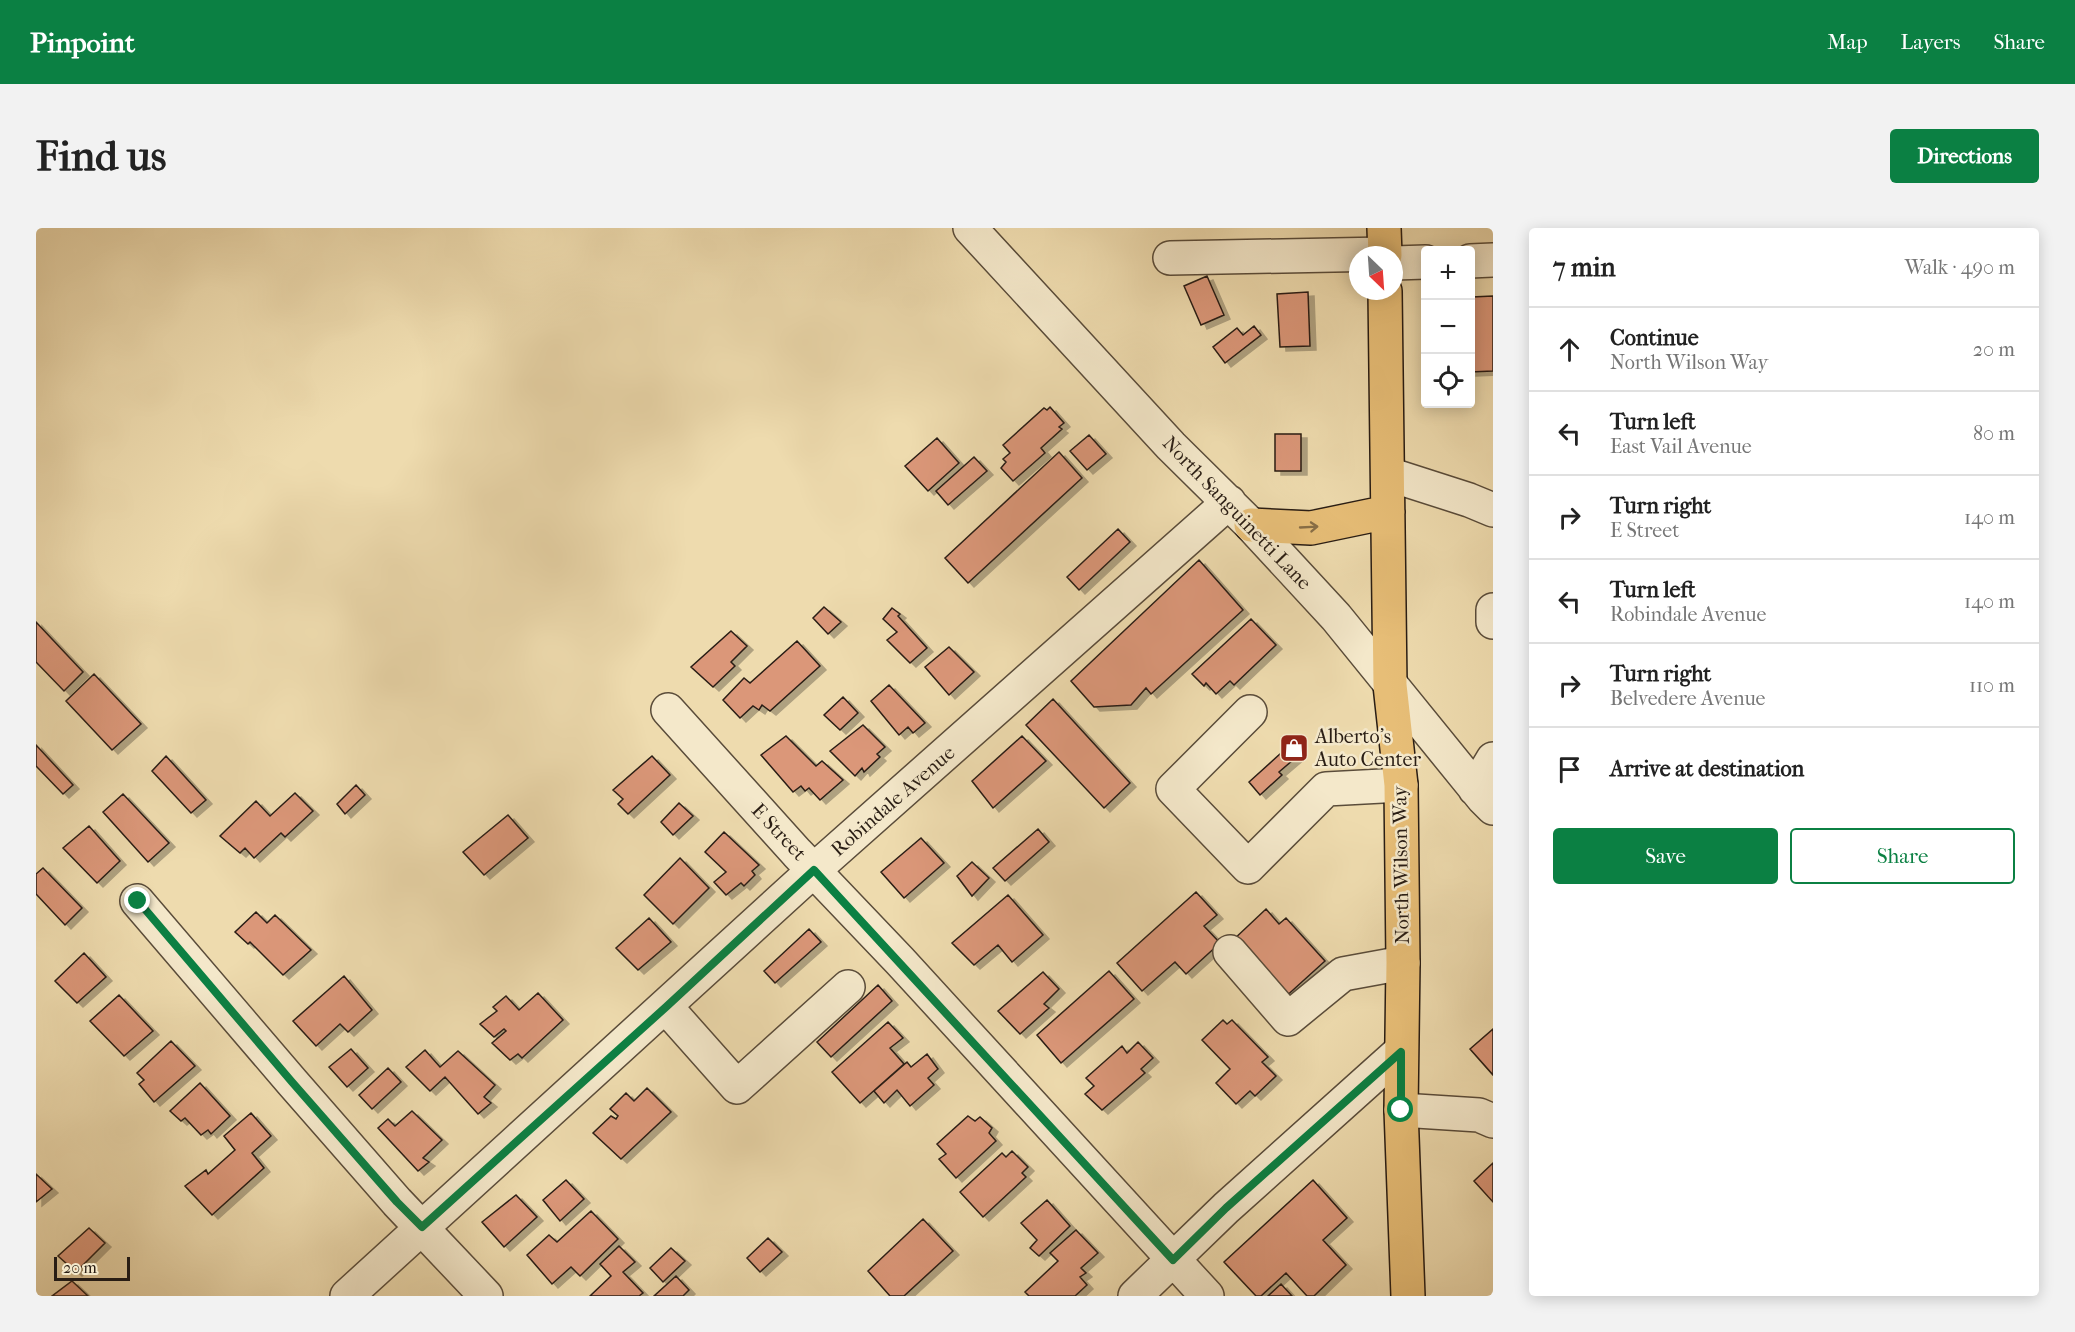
<!DOCTYPE html>
<html lang="en">
<head>
<meta charset="utf-8">
<style>
  :root { --surface:#fff; --page:#f2f2f2; --text:#222; --muted:#767676; --line:#e0e0e0; --accent:#0b8043 }
  body { margin:0; font-family:"IM FELL French Canon",serif; background:var(--page); color:var(--text) }
  .controls { position:absolute; right:18px; top:18px; display:grid; overflow:hidden; border-radius:6px; box-shadow:0 3px 15px #0003 }
  .controls button { width:54px; height:54px; display:grid; place-items:center; padding:0; border:0; border-bottom:2px solid var(--line); background:var(--surface); color:var(--text); font:30px sans-serif }
  .compass { position:absolute; left:1313px; top:18px; width:54px; height:54px; border-radius:50%; background:var(--surface); box-shadow:0 3px 15px #0003; rotate:155deg }
  .scale { position:absolute; left:18px; bottom:15px; width:76px; box-sizing:border-box; padding-left:6px; border:3px solid #291d14; border-top:0; font-size:16px; line-height:21px; white-space:nowrap; color:#291d14; -webkit-text-stroke:4px #f4e8ca; paint-order:stroke }
  .stop { position:absolute; width:18px; height:18px; margin:-14px; border:4px solid #0b8043; border-radius:50%; background:#fff }
  .stop.end { background:#0b8043; border-color:#fff; box-shadow:0 2px 6px #0008 }
  .list { margin:0; padding:0; list-style:none }
  h2 { display:flex; justify-content:space-between; align-items:center; height:78px; margin:0; padding:0 24px; font-size:26px }
  h2 small { font-size:20px; font-weight:400; color:var(--muted) }
  .list li { display:grid; grid-template-columns:39px 1fr auto; gap:18px; align-items:center; box-sizing:border-box; height:84px; padding:0 24px; border-top:2px solid var(--line) }
  .list b { display:block; font-size:22px; white-space:nowrap }
  .list p { margin:0; font-size:20px; white-space:nowrap; color:var(--muted) }
  .list em { font-size:20px; font-style:normal; color:var(--muted) }
  .actions { display:flex; gap:12px; padding:18px 24px }
  .actions a { flex:1; padding:14px 0; border:2px solid var(--accent); border-radius:6px; text-align:center; font-size:21px; color:var(--accent) }
  .actions .main { background:var(--accent); color:#fff }
  .icon { flex:none; width:33px; height:33px; fill:none; stroke:currentColor; stroke-width:2; stroke-linecap:round; stroke-linejoin:round }
  .map { position:relative; flex:none; width:1457px; height:1068px; overflow:hidden; border-radius:6px }
  header { display:flex; align-items:center; gap:36px; box-sizing:border-box; height:84px; padding:0 30px; background:var(--accent); color:#fff }
  header strong { font-size:28px }
  nav { display:flex; gap:33px; margin-inline-start:auto; font-size:21px }
  .intro { display:flex; align-items:center; justify-content:space-between; box-sizing:border-box; height:144px; padding:0 36px }
  h1 { margin:0; font-size:42px }
  .button { padding:15px 27px; border-radius:6px; background:var(--accent); color:#fff; font-size:21px; font-weight:700 }
  main { display:flex; gap:36px; padding:0 36px }
  aside { flex:1; background:var(--surface); border-radius:6px; box-shadow:0 3px 15px #0003 }
  .map>svg:first-child { display:block }
</style>
</head>
<body>
<header>
<strong>Pinpoint</strong>
<nav><a>Map</a><a>Layers</a><a>Share</a></nav>
</header>
<div class="intro"><h1>Find us</h1><a class="button">Directions</a></div>
<main>
<div class="map">
<svg width="1457" height="1068" viewBox="0 0 1457 1068">
  <defs>
    <filter id="shadow"><feDropShadow dx="6" dy="4" stdDeviation="0" flood-color="#0004"/></filter>
  </defs>
  <rect width="100%" height="100%" fill="#eedbae"/>
  <filter id="stains"><feTurbulence type="fractalNoise" baseFrequency=".00333" numOctaves="4"/><feColorMatrix values="0 0 0 0 .2 0 0 0 0 .09 0 0 0 0 .02 0 0 0 .5 -.17"/></filter>
  <radialGradient id="worn" r=".72"><stop offset=".6" stop-color="#630" stop-opacity="0"/><stop offset="1" stop-color="#630" stop-opacity=".3"/></radialGradient>
  <!-- building -->
  <path fill="#db9779" stroke="#291d14" stroke-width="1.5" filter="url(#shadow)" d="M 1171,48 L 1188,87 L 1165,97 L 1148,58 Z
    M 1272,64 L 1274,118 L 1244,119 L 1241,66 Z
    M 1457,68 L 1457,143 L 1434,144 L 1436,69 Z
    M 1218,98 L 1225,107 L 1189,135 L 1177,119 L 1201,100 L 1207,107 Z
    M 1014,179 L 1028,195 L 1023,199 L 1026,201 L 1005,220 L 1009,225 L 977,253 L 965,240 L 970,234 L 967,231 L 974,225 L 967,217 L 1008,180 L 1011,182 Z
    M 1239,206 L 1265,206 L 1265,243 L 1239,243 Z
    M 1053,207 L 1070,226 L 1051,242 L 1034,223 Z
    M 901,210 L 923,235 L 892,263 L 869,238 Z
    M 1023,224 L 1046,250 L 932,355 L 909,330 Z
    M 938,229 L 951,243 L 912,277 L 900,263 Z
    M 1082,301 L 1094,314 L 1043,362 L 1031,349 Z
    M 1163,332 L 1207,382 L 1115,466 L 1110,460 L 1095,477 L 1058,479 L 1035,453 Z
    M 788,379 L 805,394 L 792,406 L 777,390 Z
    M 856,380 L 864,386 L 862,388 L 891,420 L 874,435 L 851,412 L 861,404 L 847,391 Z
    M 1215,391 L 1240,417 L 1198,457 L 1194,453 L 1180,466 L 1170,455 L 1168,458 L 1156,446 Z
    M 0,394 L 47,444 L 28,463 L 0,434 Z
    M 695,403 L 711,418 L 695,434 L 699,438 L 677,459 L 655,439 Z
    M 761,413 L 784,438 L 734,483 L 726,477 L 723,482 L 717,478 L 704,490 L 687,472 L 708,450 L 714,455 Z
    M 913,419 L 938,444 L 913,467 L 889,439 Z
    M 58,446 L 105,496 L 76,522 L 30,473 Z
    M 853,457 L 889,495 L 877,505 L 872,499 L 863,507 L 835,473 Z
    M 807,469 L 822,485 L 804,502 L 788,487 Z
    M 1017,471 L 1094,555 L 1068,580 L 990,497 Z
    M 827,497 L 849,519 L 841,526 L 844,529 L 828,544 L 826,540 L 819,548 L 794,523 Z
    M 750,508 L 780,538 L 786,533 L 807,552 L 784,572 L 773,560 L 769,563 L 765,558 L 757,564 L 725,527 Z
    M 986,508 L 1010,533 L 957,580 L 936,553 Z
    M 1255,516 L 1264,526 L 1243,544 L 1246,547 L 1224,567 L 1213,554 Z
    M 0,517 L 37,557 L 27,566 L 0,538 Z
    M 130,528 L 170,572 L 155,585 L 116,543 Z
    M 616,528 L 634,547 L 592,586 L 582,576 L 587,571 L 577,562 Z
    M 320,557 L 329,567 L 309,586 L 301,576 Z
    M 259,565 L 277,583 L 249,609 L 245,605 L 218,630 L 209,620 L 204,625 L 184,608 L 220,573 L 234,588 Z
    M 87,566 L 133,615 L 112,634 L 67,584 Z
    M 643,575 L 657,588 L 637,607 L 625,594 Z
    M 472,587 L 492,610 L 448,647 L 427,624 Z
    M 53,598 L 84,633 L 61,655 L 27,620 Z
    M 1002,601 L 1013,614 L 969,653 L 957,640 Z
    M 688,604 L 723,637 L 716,643 L 719,647 L 708,658 L 705,655 L 690,667 L 678,654 L 690,644 L 669,624 Z
    M 885,610 L 908,635 L 868,670 L 845,644 Z
    M 644,630 L 673,660 L 637,696 L 608,667 Z
    M 936,634 L 953,650 L 936,668 L 921,648 Z
    M 7,640 L 46,680 L 29,697 L 0,666 L 0,646 Z
    M 1160,664 L 1181,687 L 1168,698 L 1184,715 L 1150,746 L 1139,734 L 1106,763 L 1081,735 Z
    M 972,667 L 1007,707 L 976,734 L 962,717 L 938,737 L 916,715 Z
    M 1230,681 L 1243,696 L 1250,690 L 1289,733 L 1246,772 L 1195,714 Z
    M 220,684 L 231,695 L 239,687 L 275,722 L 247,747 L 214,714 L 212,716 L 199,704 Z
    M 613,690 L 635,714 L 602,742 L 580,720 Z
    M 773,701 L 785,714 L 739,755 L 728,743 Z
    M 48,725 L 70,749 L 41,775 L 19,753 Z
    M 1073,743 L 1098,771 L 1025,835 L 1001,807 Z
    M 1007,744 L 1023,761 L 1008,776 L 1013,780 L 984,806 L 962,783 Z
    M 308,748 L 336,782 L 312,804 L 304,796 L 280,818 L 257,793 Z
    M 842,757 L 856,773 L 795,829 L 781,814 Z
    M 502,765 L 527,792 L 486,830 L 482,826 L 474,832 L 456,815 L 470,803 L 468,801 L 458,809 L 444,796 L 461,783 L 457,779 L 470,768 L 483,782 Z
    M 83,767 L 117,803 L 88,828 L 54,793 Z
    M 1187,792 L 1191,796 L 1196,792 L 1232,829 L 1226,834 L 1240,848 L 1219,868 L 1214,863 L 1200,876 L 1180,855 L 1194,841 L 1166,812 Z
    M 852,794 L 867,810 L 854,820 L 868,836 L 824,875 L 796,844 Z
    M 1457,801 L 1457,847 L 1434,821 Z
    M 135,813 L 159,838 L 118,874 L 103,856 L 108,852 L 101,845 Z
    M 1102,814 L 1117,830 L 1105,841 L 1109,845 L 1066,882 L 1049,866 L 1058,858 L 1050,850 L 1086,818 L 1091,825 Z
    M 315,821 L 332,840 L 311,859 L 293,839 Z
    M 389,822 L 404,839 L 422,823 L 459,857 L 448,869 L 455,875 L 442,886 L 409,849 L 394,863 L 370,839 Z
    M 891,826 L 902,841 L 892,850 L 898,857 L 874,878 L 861,862 L 848,875 L 838,863 L 871,834 L 875,839 Z
    M 352,840 L 365,854 L 336,881 L 323,867 Z
    M 164,855 L 194,888 L 175,906 L 172,902 L 165,907 L 149,890 L 145,893 L 134,883 Z
    M 611,860 L 635,884 L 585,931 L 557,905 L 575,888 L 580,891 L 582,888 L 574,881 L 590,865 L 598,873 Z
    M 376,883 L 406,912 L 387,930 L 393,934 L 382,943 L 342,900 L 352,891 L 359,898 Z
    M 215,885 L 235,908 L 216,925 L 228,940 L 176,987 L 149,958 L 170,942 L 172,946 L 199,922 L 188,908 Z
    M 932,888 L 939,893 L 944,889 L 956,900 L 953,905 L 960,913 L 920,950 L 903,931 L 910,926 L 901,916 Z
    M 976,923 L 992,939 L 986,945 L 990,949 L 947,989 L 924,964 L 966,925 L 970,929 Z
    M 1457,935 L 1457,974 L 1438,953 Z
    M 0,946 L 16,961 L 0,974 Z
    M 530,952 L 548,971 L 524,993 L 507,972 Z
    M 1277,952 L 1311,990 L 1287,1012 L 1310,1037 L 1278,1068 L 1271,1068 L 1250,1045 L 1225,1068 L 1220,1068 L 1188,1034 Z
    M 480,967 L 501,989 L 468,1019 L 446,994 Z
    M 1011,972 L 1034,998 L 1003,1028 L 994,1020 L 1001,1012 L 985,995 Z
    M 555,983 L 582,1011 L 544,1048 L 535,1039 L 516,1056 L 491,1027 L 513,1007 L 521,1014 Z
    M 887,991 L 917,1023 L 868,1068 L 854,1068 L 832,1043 Z
    M 53,1000 L 69,1015 L 40,1044 L 22,1028 Z
    M 1040,1002 L 1062,1025 L 1045,1040 L 1050,1045 L 1044,1049 L 1051,1057 L 1039,1068 L 993,1068 L 989,1064 L 1022,1033 L 1014,1025 Z
    M 732,1010 L 746,1024 L 724,1044 L 711,1030 Z
    M 583,1018 L 599,1034 L 587,1044 L 607,1065 L 603,1068 L 554,1068 L 575,1048 L 564,1036 Z
    M 635,1020 L 649,1033 L 627,1054 L 614,1040 Z
    M 640,1048 L 653,1062 L 647,1068 L 618,1068 Z
    M 36,1053 L 52,1068 L 16,1068 Z
    M 1245,1056 L 1256,1068 L 1232,1068 Z"/>
  <g fill="none" stroke-linecap="round" stroke-linejoin="round">
    <!-- minor casing -->
    <g stroke="#5a4c3a" stroke-width="36">
      <path id="minor" d="M 934,0 L 1135,218 L 1215,297 L 1300,389 L 1447,570 L 1457,580
        M 1134,30 L 1349,26
        M 1434,33 L 1457,32
        M 1358,35 L 1390,34
        M 1352,246 L 1433,272 L 1457,282
        M 1457,382 L 1457,394
        M 632,482 L 761,625 L 864,733 L 1171,1068
        M 1214,484 L 1137,561 L 1212,639 L 1290,561 L 1365,557
        M 1439,561 L 1457,531
        M 101,673 L 256,854 L 361,974 L 450,1068
        M 1194,724 L 1252,791 L 1307,746 L 1367,735
        M 630,779 L 701,859 L 812,759
        M 1365,882 L 1443,887 L 1457,893
        M 311,1068 L 778,642 L 1193,274
        M 1099,1068 L 1190,980 L 1365,823"/>
    </g>
    <!-- major casing -->
    <g stroke="#291d14" stroke-width="36">
      <path id="major" d="M 1348,0 L 1349,27
        M 1349,63 L 1354,457 L 1365,557 L 1367,735 L 1365,882 L 1372,1068
        M 1215,297 L 1275,300 L 1352,284"/>
    </g>
    <!-- minor -->
    <use href="#minor" stroke="#f4e8ca" stroke-width="33"/>
    <!-- major -->
    <use href="#major" stroke="#e7be77" stroke-width="33"/>
  </g>
  <!-- one-way arrows -->
  <defs><path id="oneway-shaft" d="M-6 0H5M1.5-3L5.5 0L1.5 3" fill="none" stroke-width="1.6" stroke-linecap="round" stroke-linejoin="round" transform="scale(1.5)"/></defs>
  <use stroke="#886e46" href="#oneway-shaft" transform="translate(1273 299) rotate(-3)"/>
  <g fill="none" stroke-linecap="round" stroke-linejoin="round">
    <!-- route -->
    <path stroke="#0b8043" stroke-width="8" d="M 102,673 L 256,854 L 361,974 L 386,999 L 630,779 L 778,642 L 1137,1032 L 1190,980 L 1365,824 L 1365,882"/>
  </g>
  <!-- icons -->
  <defs>
    <g id="shop-square" transform="scale(1.5)"><rect x="-9" y="-9" width="18" height="18" rx="4" fill="#8f2418" stroke="#f4e8ca"/><path d="M-5-2.5h2.3a2.7 3.5 0 0 1 5.4 0H5L5.5 6h-11ZM-1.5-2.5h3a1.5 2.3 0 0 0-3 0Z" fill="#fff"/></g>
  </defs>
  <g fill-rule="evenodd">
    <use href="#shop-square" x="1258" y="520"/>
  </g>
  <g text-anchor="middle" dominant-baseline="central" stroke-width="5" stroke-linejoin="round" paint-order="stroke">
    <!-- street labels -->
    <g font-size="20" fill="#291d14" stroke="#f4e8ca">
      <text transform="translate(1201 285) rotate(46)">North Sanguinetti Lane</text>
      <text transform="translate(857 573) rotate(-41)">Robindale Avenue</text>
      <text transform="translate(743 604) rotate(47)">E Street</text>
      <text transform="translate(1365 637) rotate(-91)">North Wilson Way</text>
    </g>
    <!-- poi labels -->
    <g font-size="20" fill="#291d14" stroke="#f4e8ca" text-anchor="start">
      <text x="1279" y="508">Alberto's<tspan x="1279" dy="23">Auto Center</tspan></text>
    </g>
  </g>
  <rect width="100%" height="100%" filter="url(#stains)"/>
  <rect width="100%" height="100%" fill="url(#worn)"/>
</svg>
<div class="controls">
<button>+</button>
<button>−</button>
<button><svg class="icon" aria-label="locate" viewBox="0 0 24 24"><circle cx="12" cy="12" r="6"/><path d="M12 2v4M12 18v4M2 12h4M18 12h4"/></svg></button>
</div>
<svg class="compass" viewBox="-18 -18 36 36"><path d="M0-13l5 13h-10z" fill="#e53935"/><path d="M0 13l5-13h-10z" fill="#767676"/></svg>
<div class="scale">20 m</div>
<div class="stop" style="left:1365px;top:882px"></div>
<div class="stop end" style="left:102px;top:673px"></div>
</div>
<aside>
<h2>7 min<small>Walk · 490 m</small></h2>
<ul class="list">
<li><svg class="icon" aria-label="ahead" viewBox="0 0 24 24"><path d="M12 20V5M6 11l6-6 6 6"/></svg><div><b>Continue</b><p>North Wilson Way</p></div><em>20 m</em></li>
<li><svg class="icon" aria-label="left" viewBox="0 0 24 24"><path d="M17 20v-9H6M10 6l-5 5 5 5"/></svg><div><b>Turn left</b><p>East Vail Avenue</p></div><em>80 m</em></li>
<li><svg class="icon" aria-label="right" viewBox="0 0 24 24"><path d="M7 20v-9h11M14 6l5 5-5 5"/></svg><div><b>Turn right</b><p>E Street</p></div><em>140 m</em></li>
<li><svg class="icon" aria-label="left" viewBox="0 0 24 24"><path d="M17 20v-9H6M10 6l-5 5 5 5"/></svg><div><b>Turn left</b><p>Robindale Avenue</p></div><em>140 m</em></li>
<li><svg class="icon" aria-label="right" viewBox="0 0 24 24"><path d="M7 20v-9h11M14 6l5 5-5 5"/></svg><div><b>Turn right</b><p>Belvedere Avenue</p></div><em>110 m</em></li>
<li><svg class="icon" aria-label="arrive" viewBox="0 0 24 24"><path d="M6 21V4h12l-3 4 3 4H6"/></svg><div><b>Arrive at destination</b></div></li>
</ul>
<div class="actions"><a class="main">Save</a><a>Share</a></div>
</aside>
</main>
</body>
</html>
